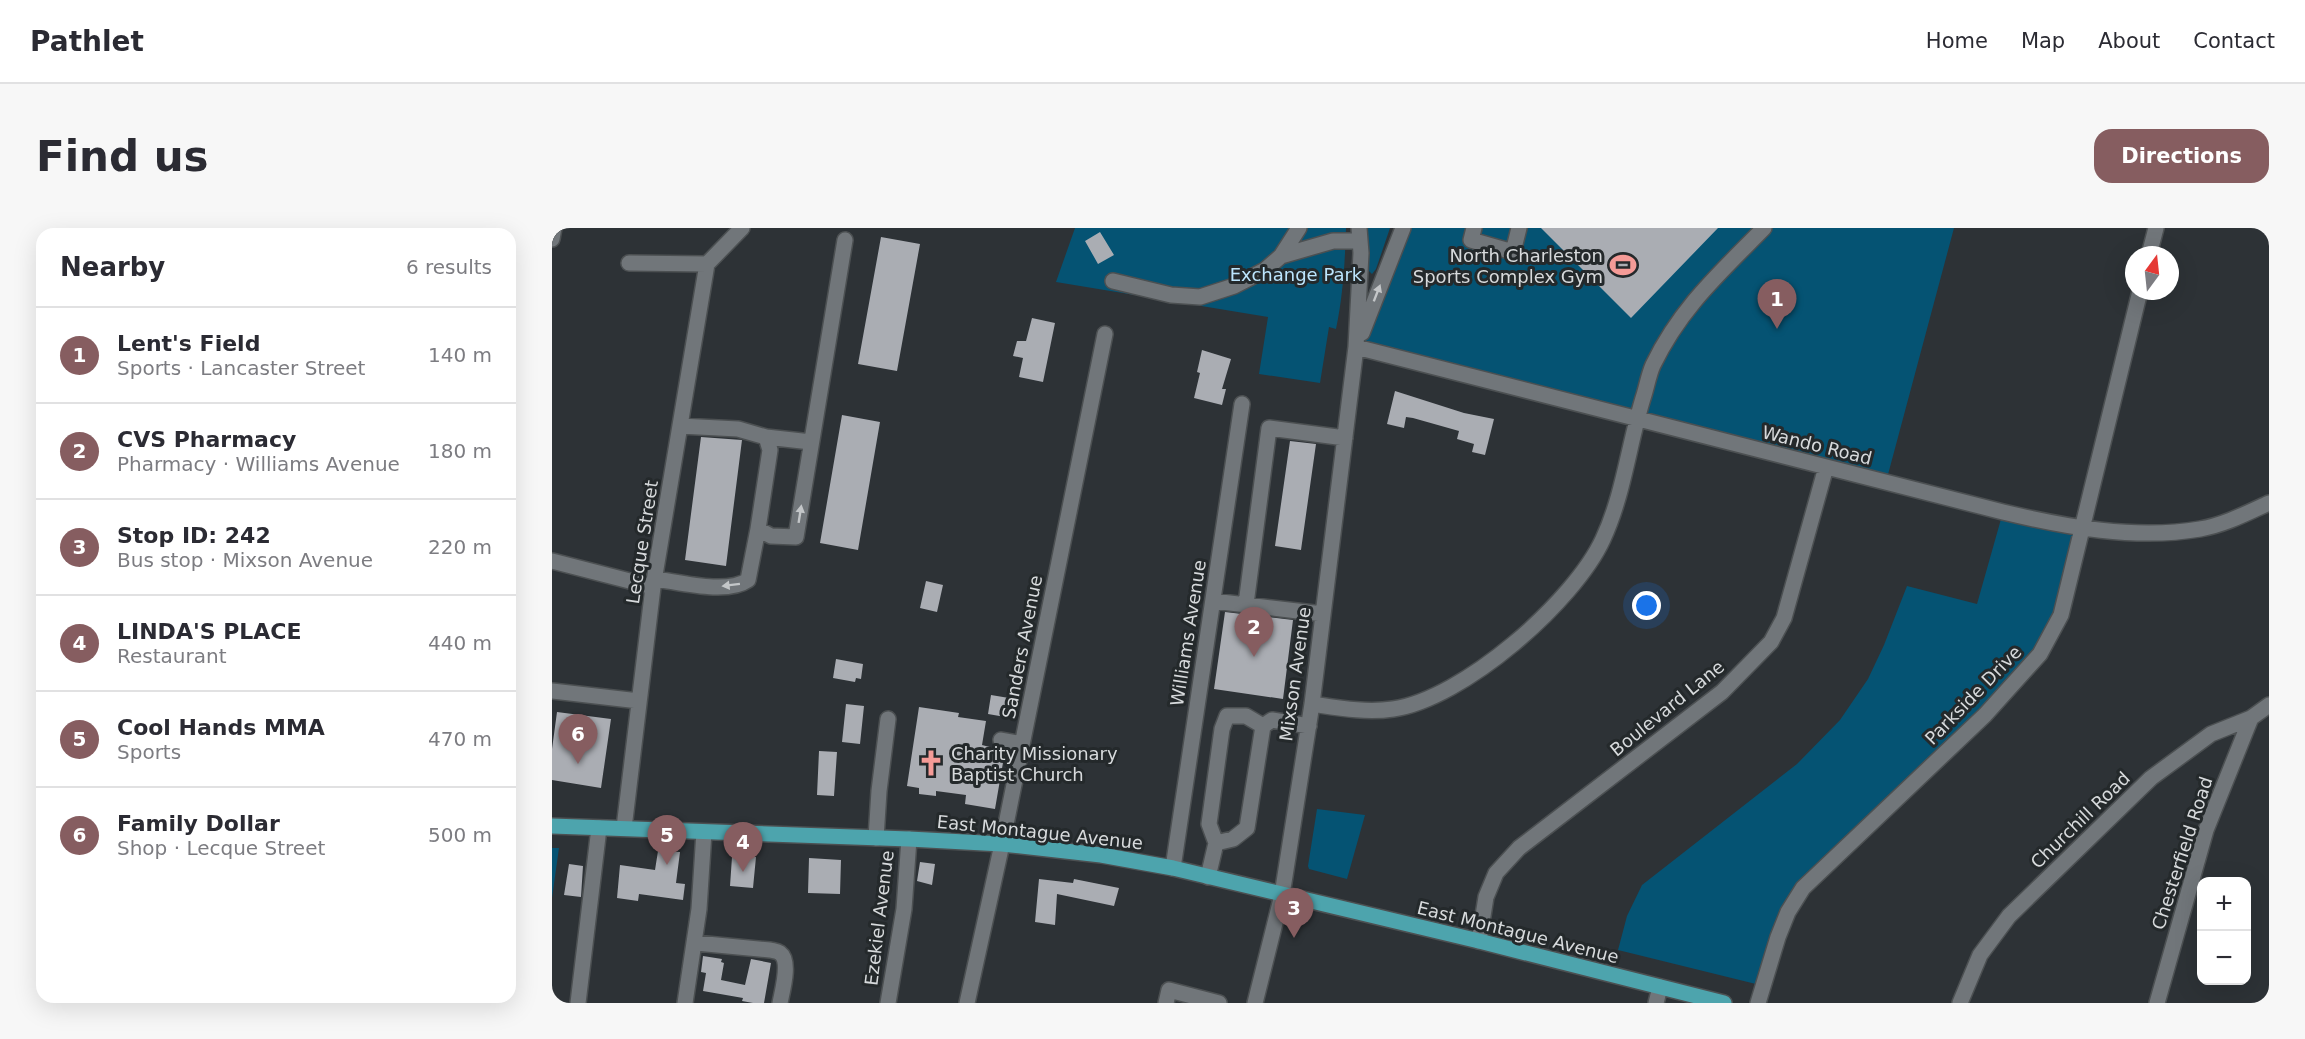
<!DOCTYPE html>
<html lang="en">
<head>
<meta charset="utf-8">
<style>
  :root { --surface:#fff; --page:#f7f7f7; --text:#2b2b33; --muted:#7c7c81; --line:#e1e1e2; --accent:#865d60 }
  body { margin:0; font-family:"DejaVu Sans",sans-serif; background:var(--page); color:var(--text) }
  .controls { position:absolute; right:18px; bottom:18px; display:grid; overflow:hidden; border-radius:12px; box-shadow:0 6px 24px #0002 }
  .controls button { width:54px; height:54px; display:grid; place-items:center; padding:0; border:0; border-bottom:2px solid var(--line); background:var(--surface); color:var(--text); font:30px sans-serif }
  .compass { position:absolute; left:1573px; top:18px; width:54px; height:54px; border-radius:50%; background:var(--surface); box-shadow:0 6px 24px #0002; rotate:15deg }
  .you { position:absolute; left:1095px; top:378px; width:21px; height:21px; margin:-15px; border:4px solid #fff; border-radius:50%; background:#1a73e8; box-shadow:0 0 0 9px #1a73e833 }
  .badge { display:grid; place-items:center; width:39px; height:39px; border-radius:50%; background:var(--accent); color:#fff; font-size:20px; font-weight:700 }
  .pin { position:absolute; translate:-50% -50px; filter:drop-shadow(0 2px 3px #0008) }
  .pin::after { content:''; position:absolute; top:32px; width:21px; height:18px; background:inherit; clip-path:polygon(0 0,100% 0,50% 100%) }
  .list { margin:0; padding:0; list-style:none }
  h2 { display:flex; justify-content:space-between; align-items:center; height:78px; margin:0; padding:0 24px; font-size:26px }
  h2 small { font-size:20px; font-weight:400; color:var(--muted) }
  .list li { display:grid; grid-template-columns:39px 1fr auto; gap:18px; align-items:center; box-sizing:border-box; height:96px; padding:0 24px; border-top:2px solid var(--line) }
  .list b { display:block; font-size:22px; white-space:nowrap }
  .list p { margin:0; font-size:20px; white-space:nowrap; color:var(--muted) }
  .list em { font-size:20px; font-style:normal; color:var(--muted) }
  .map { position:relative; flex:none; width:1717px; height:775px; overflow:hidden; border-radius:18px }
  header { display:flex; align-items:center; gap:36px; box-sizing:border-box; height:84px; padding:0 30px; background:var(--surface); border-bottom:2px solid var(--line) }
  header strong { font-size:28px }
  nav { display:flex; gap:33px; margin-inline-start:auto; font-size:21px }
  .intro { display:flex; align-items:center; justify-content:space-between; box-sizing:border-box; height:144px; padding:0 36px }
  h1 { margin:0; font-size:42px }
  .button { padding:15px 27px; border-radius:18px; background:var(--accent); color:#fff; font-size:21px; font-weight:700 }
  main { display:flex; gap:36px; padding:0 36px }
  aside { flex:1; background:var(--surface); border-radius:18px; box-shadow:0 6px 24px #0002 }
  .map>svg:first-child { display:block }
</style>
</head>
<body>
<header>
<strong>Pathlet</strong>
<nav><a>Home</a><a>Map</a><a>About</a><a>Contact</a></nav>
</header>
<div class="intro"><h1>Find us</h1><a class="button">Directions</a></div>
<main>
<aside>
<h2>Nearby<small>6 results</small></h2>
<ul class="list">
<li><span class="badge">1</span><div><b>Lent's Field</b><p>Sports · Lancaster Street</p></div><em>140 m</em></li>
<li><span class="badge">2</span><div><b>CVS Pharmacy</b><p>Pharmacy · Williams Avenue</p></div><em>180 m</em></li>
<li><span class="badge">3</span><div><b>Stop ID: 242</b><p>Bus stop · Mixson Avenue</p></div><em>220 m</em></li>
<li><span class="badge">4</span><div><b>LINDA'S PLACE</b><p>Restaurant</p></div><em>440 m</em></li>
<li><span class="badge">5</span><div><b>Cool Hands MMA</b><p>Sports</p></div><em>470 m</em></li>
<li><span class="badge">6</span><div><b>Family Dollar</b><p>Shop · Lecque Street</p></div><em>500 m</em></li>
</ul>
</aside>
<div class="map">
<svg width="1717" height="775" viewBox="0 0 1717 775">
  <rect width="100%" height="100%" fill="#2d3236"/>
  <!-- green -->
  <path fill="#055373" d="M 523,0 L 794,0 C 793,34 791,68 784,101 L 777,99 L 768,155 L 707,146 L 716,89 L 504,54 Z
    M 816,0 L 838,0 L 824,41 L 820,46 L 815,41 Z
    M 851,0 L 1402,0 L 1334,254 L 804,119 Z
    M 1451,284 L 1529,301 L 1509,387 L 1488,426 L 1251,660 L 1212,758 L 1066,722 L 1075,688 L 1090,657 L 1245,536 L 1288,492 L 1316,451 L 1332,417 L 1355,358 L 1425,376 Z
    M 765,581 L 813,587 L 795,651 L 757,641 L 756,638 Z
    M 0,620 L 7,620 L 0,670 Z"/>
  <!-- building -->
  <path fill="#aaadb3" d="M 989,0 L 1166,0 L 1079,90 Z
    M 548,4 L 562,27 L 546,36 L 533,13 Z
    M 329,9 L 368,16 L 345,143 L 306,136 Z
    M 480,90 L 503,95 L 491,154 L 467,149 L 471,130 L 461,128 L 465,113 L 474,113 Z
    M 650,122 L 679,131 L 670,161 L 674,161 L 670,177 L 642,170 L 648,145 L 645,144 Z
    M 843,163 L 912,185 L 942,191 L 933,227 L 920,224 L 922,216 L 905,211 L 907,203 L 861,190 L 854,189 L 852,200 L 835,196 Z
    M 290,187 L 328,194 L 306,322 L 268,315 Z
    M 149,209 L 190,212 L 174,338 L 133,332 Z
    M 738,213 L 764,216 L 749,322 L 723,318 Z
    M 374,353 L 391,357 L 385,384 L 368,380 Z
    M 673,384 L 741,392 L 731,471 L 662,461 Z
    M 284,431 L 311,436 L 309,451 L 304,450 L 303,454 L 281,450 Z
    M 439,467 L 463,471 L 459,490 L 436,486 Z
    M 294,476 L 312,478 L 308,516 L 290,514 Z
    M 367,479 L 407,485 L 406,489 L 434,493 L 430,517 L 453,523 L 443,581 L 413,576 L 414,567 L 384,563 L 384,568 L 367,566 L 367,560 L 355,558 Z
    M 5,484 L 59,491 L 49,560 L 0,552 L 0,521 Z
    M 267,523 L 285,524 L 282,568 L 265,567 Z
    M 106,623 L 128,624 L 124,655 L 133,656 L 131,672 L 87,666 L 86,673 L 65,670 L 68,637 L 103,642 Z
    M 180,629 L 204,629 L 201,660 L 178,658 Z
    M 257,630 L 289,632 L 288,666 L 256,665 Z
    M 368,634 L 383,636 L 380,657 L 365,653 Z
    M 17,636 L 31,638 L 29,669 L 12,667 Z
    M 487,651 L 521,655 L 522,651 L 567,660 L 562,678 L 505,666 L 503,697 L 483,694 Z
    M 151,728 L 170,731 L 169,734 L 172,735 L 169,752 L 193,757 L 199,731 L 219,735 L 212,775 L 201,775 L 190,773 L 191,770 L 151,763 L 154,745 L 149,744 Z"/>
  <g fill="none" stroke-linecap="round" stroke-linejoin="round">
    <!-- minor casing -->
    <g stroke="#4c5052" stroke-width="18">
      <path id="minor" d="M 922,0 L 919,12 L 961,24 L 967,0
        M 0,11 L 2,0
        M 1597,27 L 1604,0
        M 729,28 L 781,13 L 808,13
        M 77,35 L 155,36 L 190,0
        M 561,53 L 619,67 L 648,69 L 682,58 L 713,42 L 729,28 L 747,0
        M 810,105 L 851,0
        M 804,119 L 1451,284 C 1514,299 1583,312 1648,301 C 1672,297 1695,285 1717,275
        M 128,198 L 186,201 L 214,209 L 218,222 L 206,301 L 219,308 L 244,309 L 293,12
        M 214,209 L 259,214
        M 0,333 L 101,359
        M 103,351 C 127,354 175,367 196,352 L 206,301
        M 661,373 L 771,386
        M 694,376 L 717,200 L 793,210
        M 0,463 L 87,473
        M 760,476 C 787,480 814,485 841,481 C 911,471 1022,374 1051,311 C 1072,266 1077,214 1092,167 C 1095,157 1097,146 1101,137 C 1129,79 1168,45 1212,0
        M 449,512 L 470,516
        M 72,600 L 101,359 L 155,36
        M 324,610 L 327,563 L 336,491
        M 664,615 L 657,596 L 670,501 L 675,488 L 694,488 L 711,498
        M 621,640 L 690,176
        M 656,649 L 664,615 L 681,611 L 695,600 L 711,498 L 720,492 L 757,498
        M 927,713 L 934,669 L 944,645 L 967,620 L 1170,464 L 1219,414 L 1232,390 L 1274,239
        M 144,715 L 218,722 C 222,723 225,723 228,725 C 239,733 230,764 228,775
        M 26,775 L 47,600
        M 133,775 L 147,681 L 152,604
        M 336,775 L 352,681 L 357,611
        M 415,775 L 450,616 L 553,106
        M 614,775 L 617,762 L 667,775
        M 703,775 L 730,667 L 760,476 L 804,119 L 809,25 L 807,0
        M 1104,775 L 1108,759
        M 1206,775 L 1226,709 L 1236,684 L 1251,660 L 1433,487 L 1488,426 L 1509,387 L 1588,63
        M 1408,775 L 1428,727 L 1457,688 L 1599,550 L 1659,506 L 1699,490 L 1717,477
        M 1605,775 L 1654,602 L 1699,490"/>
    </g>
    <!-- major casing -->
    <g stroke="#4c5052" stroke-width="18">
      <path id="major" d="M 0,598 L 357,611 L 450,616 L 549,627 L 621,640 L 927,713 L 1172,775"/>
    </g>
    <!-- minor -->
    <use href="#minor" stroke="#71767a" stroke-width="15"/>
    <!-- major -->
    <use href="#major" stroke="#4da4ad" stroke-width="15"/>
  </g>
  <!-- one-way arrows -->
  <defs><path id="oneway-solid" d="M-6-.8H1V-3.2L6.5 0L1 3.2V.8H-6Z" transform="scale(1.5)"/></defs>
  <g fill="#c3c6c8">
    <use href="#oneway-solid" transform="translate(825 65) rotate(-69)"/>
    <use href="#oneway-solid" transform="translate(248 286) rotate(-81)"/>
    <use href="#oneway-solid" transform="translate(179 357) rotate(173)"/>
  </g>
  <!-- icons -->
  <defs>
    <g id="stadium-bare" transform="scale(2.07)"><path d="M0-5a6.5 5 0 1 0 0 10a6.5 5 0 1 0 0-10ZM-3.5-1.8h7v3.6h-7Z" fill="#f59b97" stroke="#24292b" stroke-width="2.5" paint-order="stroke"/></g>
    <g id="church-bare" transform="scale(2.07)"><path d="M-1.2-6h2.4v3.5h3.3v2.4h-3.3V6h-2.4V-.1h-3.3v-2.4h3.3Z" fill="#f59b97" stroke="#24292b" stroke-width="2.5" paint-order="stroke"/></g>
  </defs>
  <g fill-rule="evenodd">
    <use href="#stadium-bare" x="1071" y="37"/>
    <use href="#church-bare" x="379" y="535"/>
  </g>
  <g text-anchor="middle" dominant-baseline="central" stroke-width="6" stroke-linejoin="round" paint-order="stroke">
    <!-- poi labels -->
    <g font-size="18" fill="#d7dadc" stroke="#24292b" text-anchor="end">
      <text x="1051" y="27">North Charleston<tspan x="1051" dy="21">Sports Complex Gym</tspan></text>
      <text x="399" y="525" text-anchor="start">Charity Missionary<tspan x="399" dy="21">Baptist Church</tspan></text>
    </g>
    <!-- park labels -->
    <g font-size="18" fill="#bce5fd" stroke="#24292b">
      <text x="744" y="46">Exchange Park</text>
    </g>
    <!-- street labels -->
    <g font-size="18" fill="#d7dadc" stroke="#24292b">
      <text transform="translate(1265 217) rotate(14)">Wando Road</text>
      <text transform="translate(90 314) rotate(-81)">Lecque Street</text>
      <text transform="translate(636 405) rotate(-81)">Williams Avenue</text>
      <text transform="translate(470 419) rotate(-79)">Sanders Avenue</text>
      <text transform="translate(743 446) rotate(-82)">Mixson Avenue</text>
      <text transform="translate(1421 467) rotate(-46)">Parkside Drive</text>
      <text transform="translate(1115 480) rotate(-39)">Boulevard Lane</text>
      <text transform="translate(1528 592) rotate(-44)">Churchill Road</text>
      <text transform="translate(488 604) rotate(6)">East Montague Avenue</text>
      <text transform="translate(1630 625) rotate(-72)">Chesterfield Road</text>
      <text transform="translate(327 690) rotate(-83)">Ezekiel Avenue</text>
      <text transform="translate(966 704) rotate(14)">East Montague Avenue</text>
    </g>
  </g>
</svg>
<div class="controls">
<button>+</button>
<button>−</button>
</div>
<svg class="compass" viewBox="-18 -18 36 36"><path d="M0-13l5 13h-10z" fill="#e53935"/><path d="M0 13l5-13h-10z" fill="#7c7c81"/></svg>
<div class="you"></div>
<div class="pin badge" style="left:1225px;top:101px">1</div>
<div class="pin badge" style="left:702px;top:429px">2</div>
<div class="pin badge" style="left:742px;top:710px">3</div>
<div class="pin badge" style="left:191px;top:644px">4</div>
<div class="pin badge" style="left:115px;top:637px">5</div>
<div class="pin badge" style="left:26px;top:536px">6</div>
</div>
</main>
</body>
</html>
